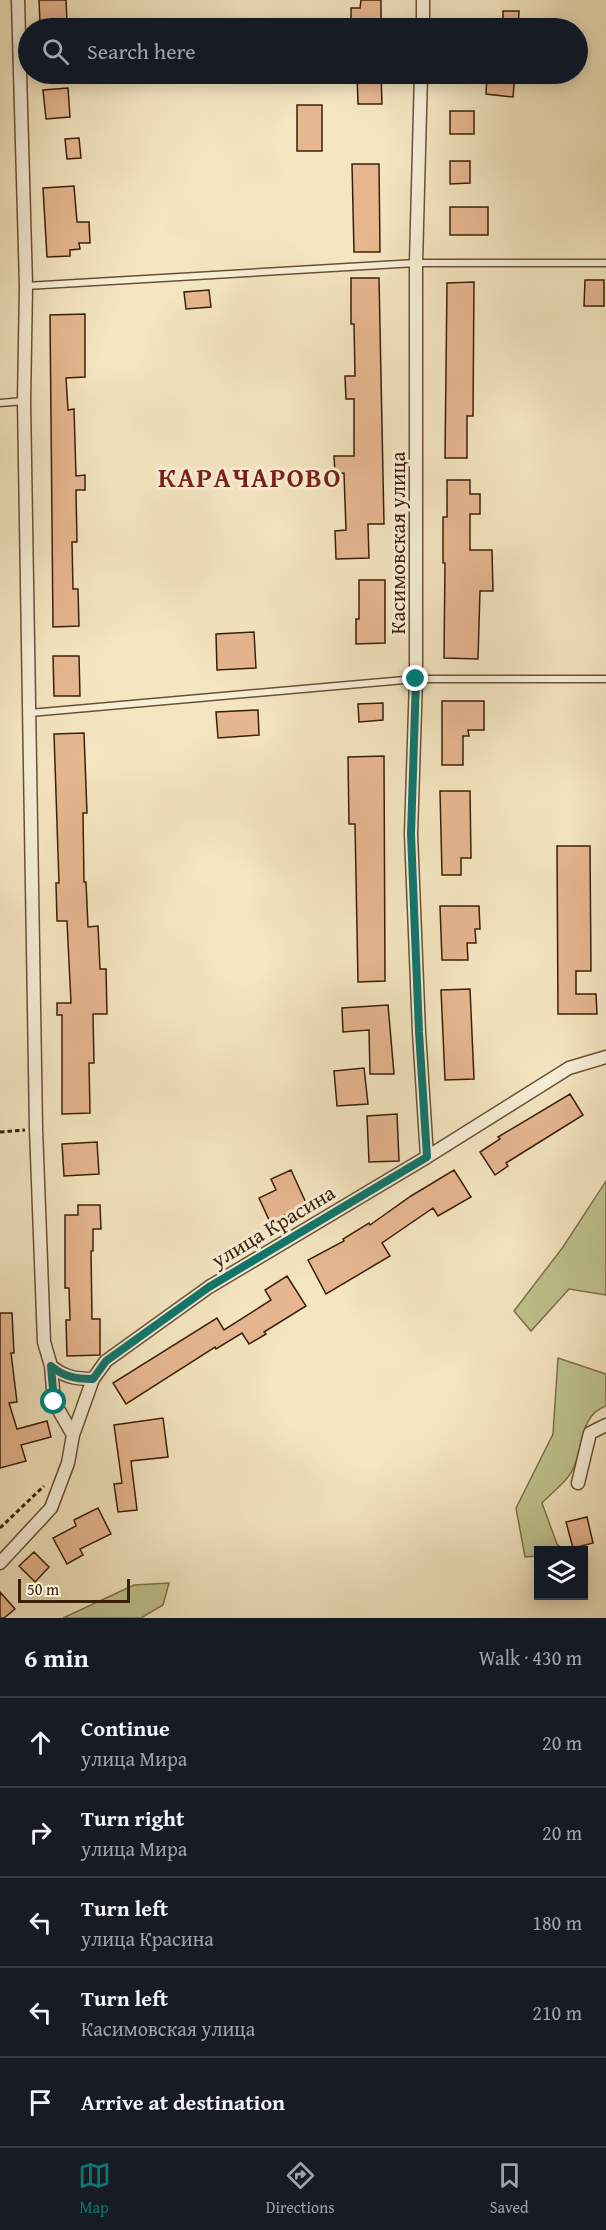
<!DOCTYPE html>
<html lang="en">
<head>
<meta charset="utf-8">
<style>
  :root { --surface:#171b24; --page:#20242c; --text:#f1f3f6; --muted:#9ea1a6; --line:#363941; --accent:#0f766e }
  body { margin:0; font-family:"Gentium Book Plus",serif; background:var(--page); color:var(--text) }
  .controls { position:absolute; right:18px; bottom:18px; display:grid; overflow:hidden; border-radius:0px; box-shadow:0 3px 15px #0003 }
  .controls button { width:54px; height:54px; display:grid; place-items:center; padding:0; border:0; border-bottom:2px solid var(--line); background:var(--surface); color:var(--text); font:30px sans-serif }
  .scale { position:absolute; left:18px; bottom:15px; width:112px; box-sizing:border-box; padding-left:6px; border:3px solid #3c1f09; border-top:0; font-size:16px; line-height:21px; white-space:nowrap; color:#3c1f09; -webkit-text-stroke:4px #f8efd7; paint-order:stroke }
  .stop { position:absolute; width:18px; height:18px; margin:-14px; border:4px solid #0f766e; border-radius:50%; background:#fff }
  .stop.end { background:#0f766e; border-color:#fff; box-shadow:0 2px 6px #0008 }
  .list { margin:0; padding:0; list-style:none }
  h2 { display:flex; justify-content:space-between; align-items:center; height:78px; margin:0; padding:0 24px; font-size:26px }
  h2 small { font-size:20px; font-weight:400; color:var(--muted) }
  .list li { display:grid; grid-template-columns:39px 1fr auto; gap:18px; align-items:center; box-sizing:border-box; height:90px; padding:0 24px; border-top:2px solid var(--line) }
  .list b { display:block; font-size:22px; white-space:nowrap }
  .list p { margin:0; font-size:20px; white-space:nowrap; color:var(--muted) }
  .list em { font-size:20px; font-style:normal; color:var(--muted) }
  .icon { flex:none; width:33px; height:33px; fill:none; stroke:currentColor; stroke-width:2; stroke-linecap:round; stroke-linejoin:round }
  .map { position:relative; flex:none; width:606px; height:1618px; overflow:hidden }
  .search { position:absolute; background:var(--surface); box-shadow:0 3px 15px #0003; left:18px; right:18px; top:18px; height:66px; display:flex; align-items:center; gap:15px; box-sizing:border-box; padding:0 21px; border-radius:33px; color:var(--muted); font-size:22px }
  .sheet { height:528px; background:var(--surface) }
  nav { display:flex; justify-content:space-around; align-items:center; box-sizing:border-box; height:84px; border-top:2px solid var(--line); background:var(--surface); font-size:16px; color:var(--muted) }
  nav a { display:grid; justify-items:center; gap:3px }
  nav .on { color:var(--accent) }
  .map>svg:first-child { display:block }
</style>
</head>
<body>
<div class="map">
<svg width="606" height="1618" viewBox="0 0 606 1618">
  <rect width="100%" height="100%" fill="#f4e6c1"/>
  <filter id="stains"><feTurbulence type="fractalNoise" baseFrequency=".00333" numOctaves="4"/><feColorMatrix values="0 0 0 0 .2 0 0 0 0 .09 0 0 0 0 .02 0 0 0 .5 -.17"/></filter>
  <radialGradient id="worn" r=".72"><stop offset=".6" stop-color="#630" stop-opacity="0"/><stop offset="1" stop-color="#630" stop-opacity=".3"/></radialGradient>
  <!-- green -->
  <path fill="#c0c490" stroke="#7e724c" stroke-width="1.5" d="M 606,1181 L 606,1295 L 569,1289 L 531,1331 L 514,1311 L 563,1247 Z
    M 558,1358 L 606,1374 L 606,1406 C 578,1416 584,1450 572,1471 C 566,1483 551,1493 542,1503 L 557,1544 L 564,1550 L 538,1550 L 538,1556 L 525,1557 L 516,1508 L 553,1434 Z
    M 169,1583 L 163,1605 L 141,1618 L 63,1618 L 134,1585 Z"/>
  <!-- building -->
  <path fill="#e7b791" stroke="#3c1f09" stroke-width="1.5" d="M 39,0 L 66,0 L 67,23 L 40,24 Z
    M 361,0 L 381,0 L 381,28 L 351,28 L 351,8 L 360,8 Z
    M 503,11 L 519,11 L 518,28 L 503,28 Z
    M 357,74 L 381,74 L 382,104 L 358,104 Z
    M 487,74 L 515,74 L 513,97 L 486,94 Z
    M 68,88 L 70,117 L 46,119 L 43,90 Z
    M 297,105 L 322,105 L 322,151 L 297,151 Z
    M 450,111 L 474,111 L 474,134 L 450,134 Z
    M 79,138 L 81,158 L 67,159 L 65,139 Z
    M 450,161 L 470,161 L 470,183 L 450,184 Z
    M 352,164 L 379,164 L 380,252 L 354,252 Z
    M 74,186 L 77,222 L 89,222 L 90,243 L 79,243 L 80,249 L 70,250 L 70,256 L 47,257 L 43,188 Z
    M 450,207 L 488,207 L 488,235 L 450,235 Z
    M 351,278 L 379,278 L 384,524 L 368,524 L 369,558 L 336,559 L 335,531 L 346,530 L 344,473 L 335,474 L 334,456 L 354,456 L 354,399 L 346,399 L 345,376 L 355,376 L 354,324 L 351,324 Z
    M 585,280 L 604,280 L 604,306 L 584,306 Z
    M 474,282 L 473,416 L 467,416 L 467,458 L 445,458 L 447,283 Z
    M 209,290 L 211,307 L 186,309 L 184,292 Z
    M 85,314 L 85,377 L 66,378 L 68,410 L 74,409 L 76,476 L 85,475 L 85,490 L 76,490 L 77,542 L 72,542 L 73,589 L 78,589 L 79,626 L 53,627 L 50,315 Z
    M 447,480 L 470,480 L 470,494 L 480,494 L 480,514 L 470,514 L 470,550 L 492,550 L 493,591 L 480,591 L 478,659 L 444,658 L 445,563 L 443,563 L 443,517 L 447,517 Z
    M 359,580 L 385,580 L 385,643 L 356,644 L 356,619 L 359,619 Z
    M 254,632 L 256,668 L 217,670 L 216,634 Z
    M 53,656 L 79,656 L 80,696 L 54,696 Z
    M 442,701 L 484,701 L 484,730 L 468,730 L 469,736 L 463,736 L 463,765 L 442,765 Z
    M 383,703 L 383,720 L 359,722 L 358,704 Z
    M 258,710 L 259,735 L 218,738 L 216,712 Z
    M 84,733 L 87,813 L 83,813 L 84,882 L 86,882 L 88,927 L 98,926 L 100,969 L 106,969 L 107,1014 L 93,1014 L 94,1063 L 89,1063 L 90,1113 L 62,1114 L 62,1015 L 57,1015 L 57,1003 L 71,1003 L 67,921 L 57,921 L 56,883 L 59,883 L 54,734 Z
    M 384,756 L 385,981 L 358,982 L 355,824 L 349,824 L 348,757 Z
    M 440,791 L 470,791 L 471,858 L 461,858 L 461,875 L 442,875 Z
    M 557,846 L 590,846 L 591,971 L 576,971 L 576,994 L 596,994 L 597,1014 L 558,1014 Z
    M 440,906 L 479,906 L 480,929 L 475,929 L 476,943 L 467,943 L 468,960 L 442,960 Z
    M 470,989 L 474,1079 L 445,1080 L 441,990 Z
    M 388,1005 L 394,1074 L 370,1074 L 369,1030 L 343,1032 L 342,1008 Z
    M 364,1068 L 368,1104 L 337,1106 L 334,1071 Z
    M 570,1094 L 583,1115 L 506,1163 L 508,1166 L 495,1175 L 480,1152 L 500,1139 L 498,1137 Z
    M 397,1114 L 399,1161 L 369,1162 L 367,1116 Z
    M 97,1142 L 99,1174 L 64,1176 L 62,1144 Z
    M 291,1170 L 307,1205 L 270,1222 L 259,1198 L 276,1190 L 271,1179 Z
    M 454,1170 L 471,1197 L 438,1216 L 433,1208 L 382,1243 L 390,1256 L 326,1294 L 308,1260 L 344,1241 L 343,1239 L 369,1223 L 370,1225 L 411,1196 Z
    M 78,1205 L 100,1205 L 101,1229 L 93,1229 L 93,1251 L 91,1251 L 92,1319 L 100,1319 L 100,1355 L 67,1356 L 66,1320 L 70,1320 L 69,1288 L 65,1288 L 65,1215 L 78,1215 Z
    M 287,1276 L 306,1306 L 264,1332 L 266,1334 L 249,1344 L 242,1333 L 216,1349 L 215,1347 L 126,1404 L 113,1383 L 217,1318 L 224,1330 L 271,1300 L 265,1290 Z
    M 0,1313 L 12,1313 L 14,1353 L 11,1353 L 17,1402 L 9,1403 L 17,1429 L 47,1421 L 51,1437 L 21,1445 L 26,1461 L 0,1468 Z
    M 163,1418 L 168,1457 L 131,1461 L 137,1510 L 118,1512 L 114,1484 L 122,1483 L 114,1425 Z
    M 98,1508 L 111,1534 L 80,1549 L 83,1555 L 67,1564 L 53,1538 L 76,1526 L 74,1520 Z
    M 587,1517 L 593,1543 L 573,1548 L 566,1522 Z
    M 34,1552 L 49,1567 L 35,1582 L 19,1566 Z
    M 0,1592 L 15,1609 L 4,1618 L 0,1618 Z"/>
  <g fill="none" stroke-linecap="round" stroke-linejoin="round">
    <!-- lane casing -->
    <g stroke="#6a5137" stroke-width="9">
      <path id="lane" d="M 26,286 L 416,263 L 606,263
        M 0,403 L 24,401
        M 30,713 L 416,679 L 606,679"/>
    </g>
    <!-- street casing -->
    <g stroke="#6a5137" stroke-width="15">
      <path id="street" d="M 18,0 L 26,286 L 24,401 L 36,1129 L 44,1342 L 51,1366 L 54,1402 L 73,1435
        M 423,28 L 423,0
        M 421,74 L 416,263 L 416,679 L 411,834 L 419,1032 L 427,1157
        M 51,1366 C 64,1377 76,1379 93,1379
        M 578,1483 L 590,1433 L 606,1425
        M 0,1563 L 51,1508 L 68,1463 L 73,1435 L 93,1379 L 106,1361 L 209,1287 L 427,1157 L 569,1068 L 606,1057"/>
    </g>
    <!-- path -->
    <path stroke="#3c1f09" stroke-width="3" stroke-dasharray="4.5 3" stroke-linecap="butt" d="M 0,1132 L 25,1130
      M 0,1528 L 44,1486"/>
    <!-- lane -->
    <use href="#lane" stroke="#f8efd7" stroke-width="6"/>
    <!-- street -->
    <use href="#street" stroke="#f8efd7" stroke-width="12"/>
  </g>
  <g fill="none" stroke-linecap="round" stroke-linejoin="round">
    <!-- route -->
    <path stroke="#0f766e" stroke-width="8" d="M 54,1402 L 51,1366 C 64,1377 76,1379 93,1379 L 106,1361 L 209,1287 L 427,1157 L 419,1032 L 411,834 L 416,679"/>
  </g>
  <g text-anchor="middle" dominant-baseline="central" stroke-width="6" stroke-linejoin="round" paint-order="stroke">
    <!-- street labels -->
    <g font-size="21" fill="#3c1f09" stroke="#f8efd7">
      <text transform="translate(397 543) rotate(-90)">Касимовская улица</text>
      <text transform="translate(273 1226) rotate(-31)">улица Красина</text>
    </g>
    <!-- district labels -->
    <g font-size="27" font-weight="bold" letter-spacing="1.5" fill="#7a1f14" stroke="#f8efd7">
      <text x="250" y="477">КАРАЧАРОВО</text>
    </g>
  </g>
  <rect width="100%" height="100%" filter="url(#stains)"/>
  <rect width="100%" height="100%" fill="url(#worn)"/>
</svg>
<div class="controls">
<button><svg class="icon" aria-label="layers" viewBox="0 0 24 24"><path d="M12 4l9 5-9 5-9-5zM3 14l9 5 9-5"/></svg></button>
</div>
<div class="scale">50 m</div>
<div class="stop" style="left:54px;top:1402px"></div>
<div class="stop end" style="left:416px;top:679px"></div>
<div class="search"><svg class="icon" aria-label="search" viewBox="0 0 24 24"><circle cx="10" cy="10" r="6"/><path d="M15 15l6 6"/></svg>Search here</div>
</div>
<section class="sheet">
<h2>6 min<small>Walk · 430 m</small></h2>
<ul class="list">
<li><svg class="icon" aria-label="ahead" viewBox="0 0 24 24"><path d="M12 20V5M6 11l6-6 6 6"/></svg><div><b>Continue</b><p>улица Мира</p></div><em>20 m</em></li>
<li><svg class="icon" aria-label="right" viewBox="0 0 24 24"><path d="M7 20v-9h11M14 6l5 5-5 5"/></svg><div><b>Turn right</b><p>улица Мира</p></div><em>20 m</em></li>
<li><svg class="icon" aria-label="left" viewBox="0 0 24 24"><path d="M17 20v-9H6M10 6l-5 5 5 5"/></svg><div><b>Turn left</b><p>улица Красина</p></div><em>180 m</em></li>
<li><svg class="icon" aria-label="left" viewBox="0 0 24 24"><path d="M17 20v-9H6M10 6l-5 5 5 5"/></svg><div><b>Turn left</b><p>Касимовская улица</p></div><em>210 m</em></li>
<li><svg class="icon" aria-label="arrive" viewBox="0 0 24 24"><path d="M6 21V4h12l-3 4 3 4H6"/></svg><div><b>Arrive at destination</b></div></li>
</ul>
</section>
<nav>
<a class="on"><svg class="icon" aria-label="map" viewBox="0 0 24 24"><path d="M3 6l6-2 6 2 6-2v14l-6 2-6-2-6 2zM9 4v14M15 6v14"/></svg>Map</a>
<a><svg class="icon" aria-label="directions" viewBox="0 0 24 24"><path d="M12 3l9 9-9 9-9-9zM9 14v-3h6M13 9l2 2-2 2"/></svg>Directions</a>
<a><svg class="icon" aria-label="saved" viewBox="0 0 24 24"><path d="M7 4h10v16l-5-4-5 4z"/></svg>Saved</a>
</nav>
</body>
</html>
